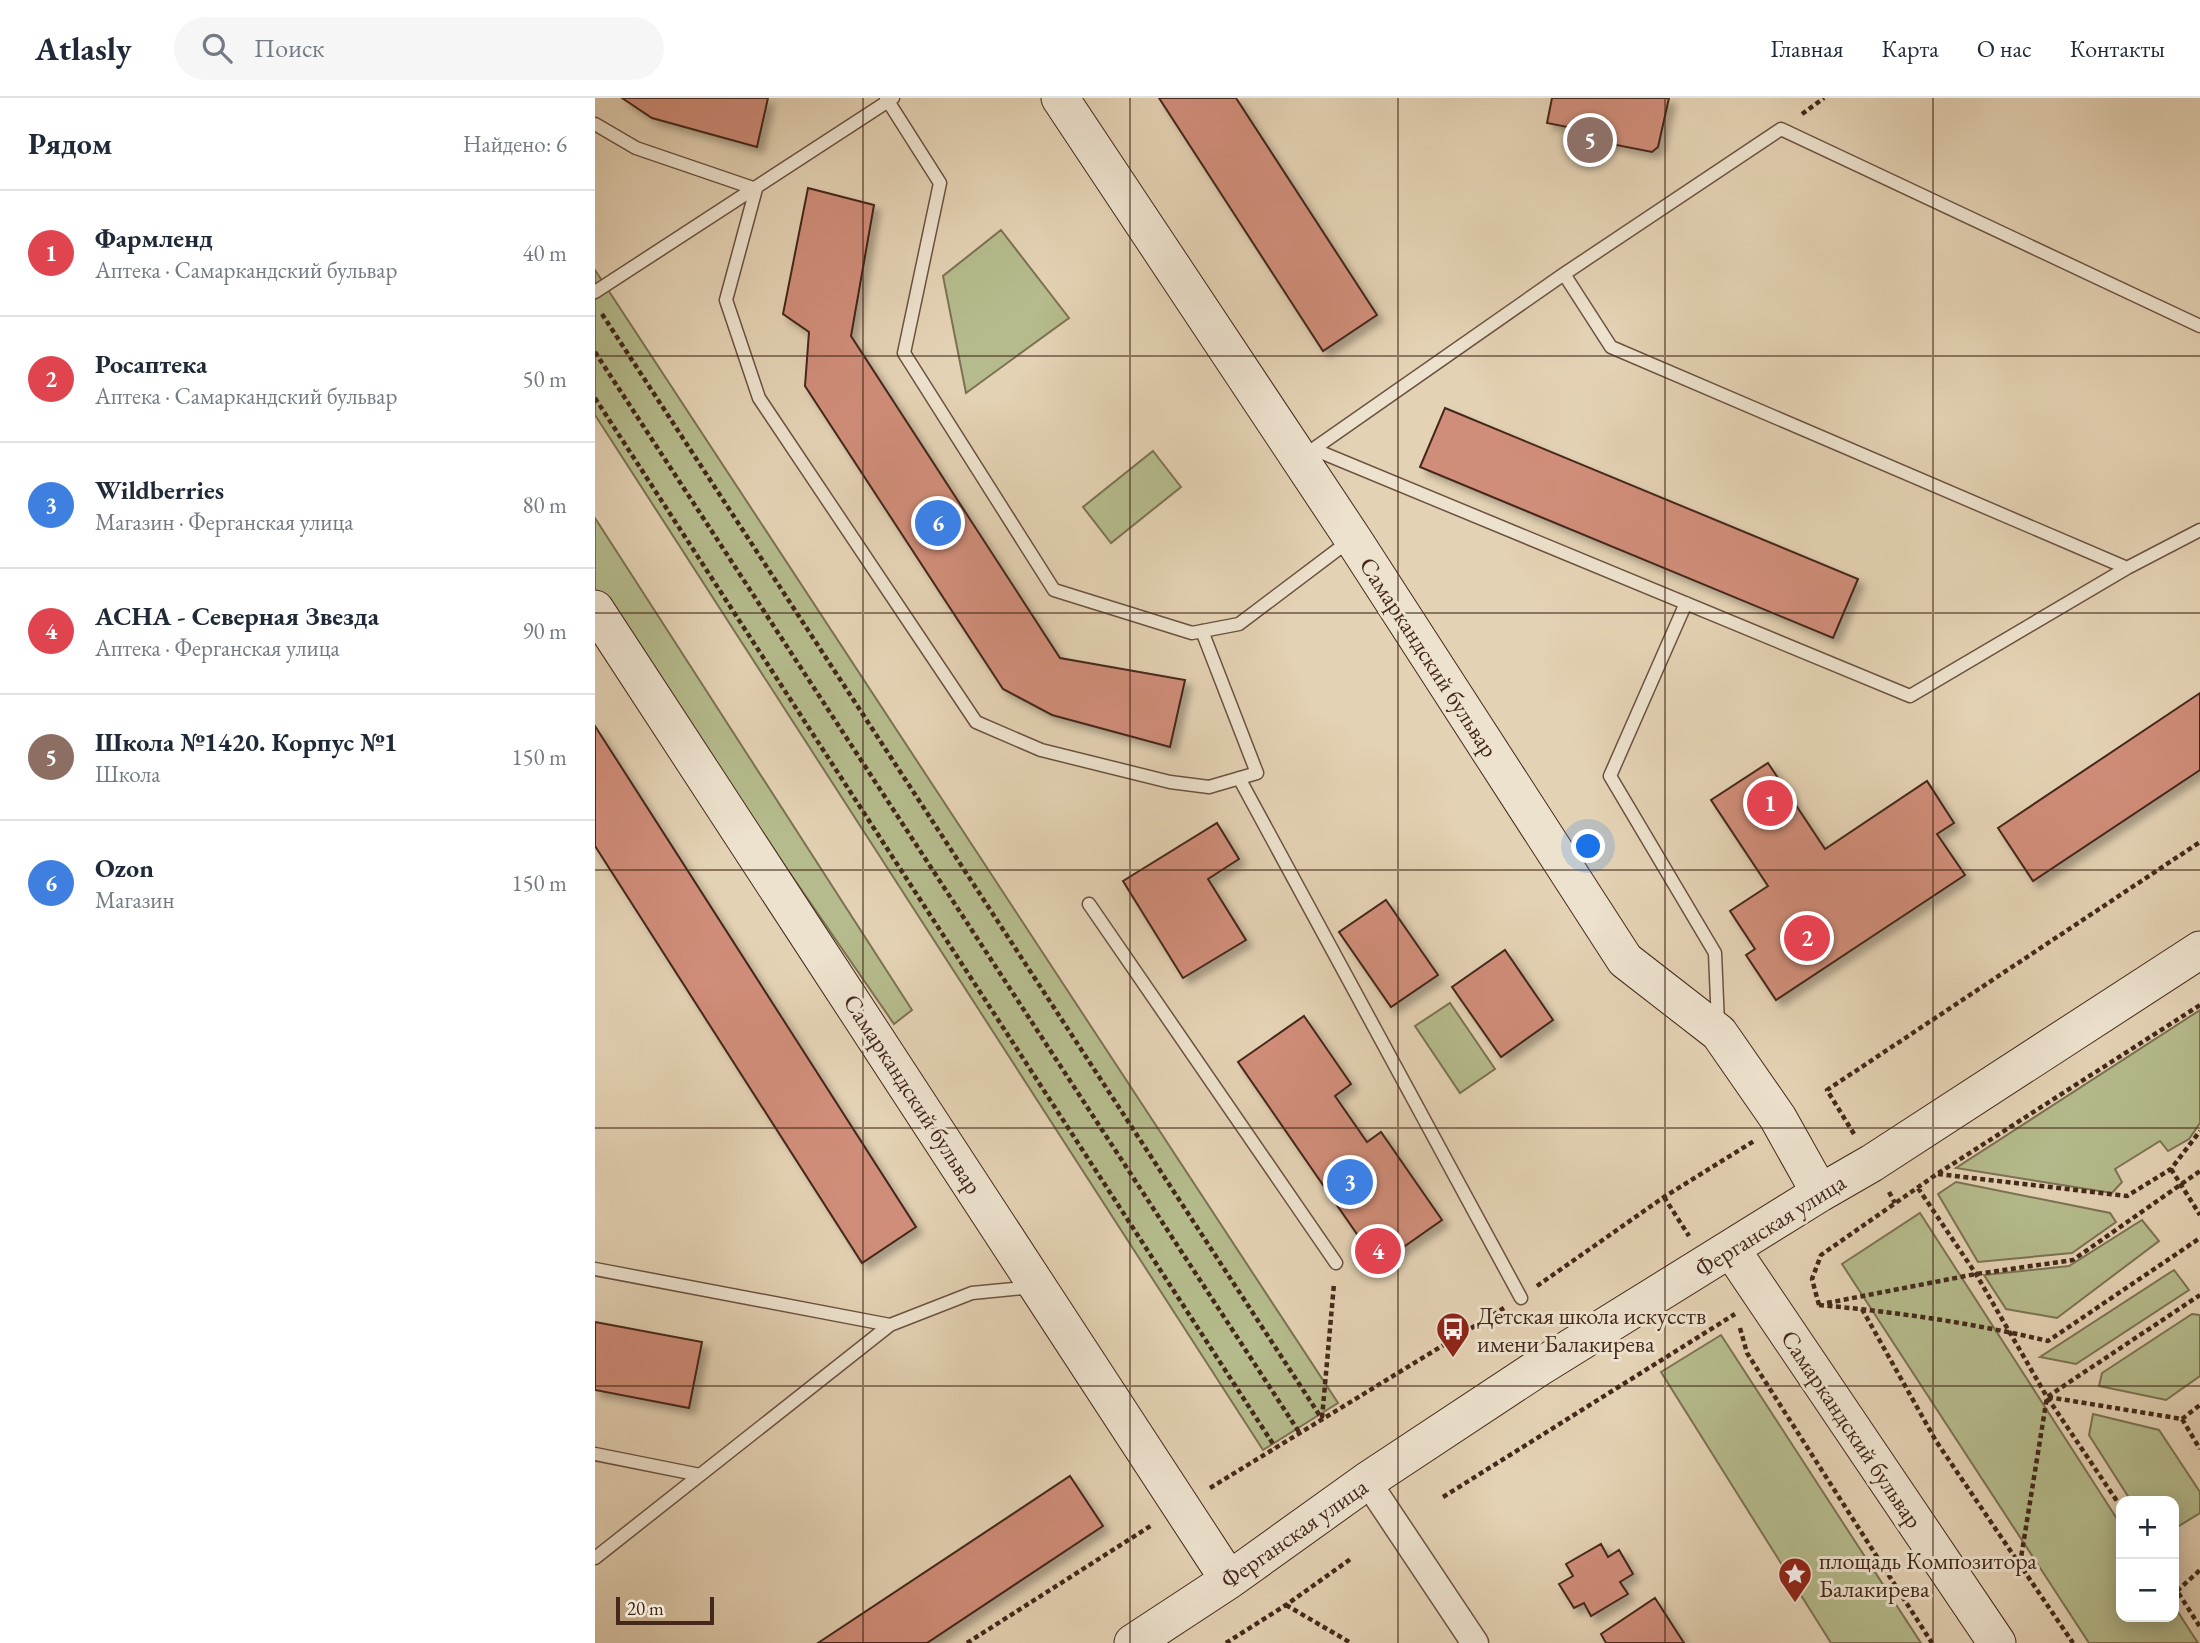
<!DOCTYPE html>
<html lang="ru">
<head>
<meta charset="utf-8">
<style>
  :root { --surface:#fff; --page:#f6f6f7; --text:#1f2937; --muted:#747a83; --line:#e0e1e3; --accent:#1a73e8 }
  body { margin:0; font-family:"EB Garamond",serif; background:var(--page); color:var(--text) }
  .controls { position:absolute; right:21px; bottom:21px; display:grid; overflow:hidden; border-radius:14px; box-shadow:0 4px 18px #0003 }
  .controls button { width:63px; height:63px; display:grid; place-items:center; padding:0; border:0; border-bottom:2px solid var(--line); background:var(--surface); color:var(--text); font:35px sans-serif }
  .scale { position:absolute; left:21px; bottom:18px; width:98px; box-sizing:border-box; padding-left:7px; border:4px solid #44281a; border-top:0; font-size:19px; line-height:24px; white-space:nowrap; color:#44281a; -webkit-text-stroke:5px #ede2ce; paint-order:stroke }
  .you { position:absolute; left:994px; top:749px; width:24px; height:24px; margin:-18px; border:5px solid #fff; border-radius:50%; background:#1a73e8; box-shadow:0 0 0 10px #1a73e833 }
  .badge { display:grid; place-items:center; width:46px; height:46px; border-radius:50%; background:var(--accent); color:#fff; font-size:23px; font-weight:700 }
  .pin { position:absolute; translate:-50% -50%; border:4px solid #fff; box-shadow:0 2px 7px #0006 }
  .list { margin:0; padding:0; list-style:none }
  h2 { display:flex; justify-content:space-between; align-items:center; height:91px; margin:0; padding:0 28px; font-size:30px }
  h2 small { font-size:23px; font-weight:400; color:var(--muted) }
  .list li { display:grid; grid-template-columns:46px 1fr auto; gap:21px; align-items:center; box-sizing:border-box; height:126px; padding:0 28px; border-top:2px solid var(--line) }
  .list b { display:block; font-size:26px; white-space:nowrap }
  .list p { margin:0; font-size:23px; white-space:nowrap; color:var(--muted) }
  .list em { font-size:23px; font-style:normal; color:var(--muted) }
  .icon { flex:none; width:38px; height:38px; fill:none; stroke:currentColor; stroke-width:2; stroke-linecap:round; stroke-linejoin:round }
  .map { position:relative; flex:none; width:1605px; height:1545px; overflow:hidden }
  header { display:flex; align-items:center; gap:42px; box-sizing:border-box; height:98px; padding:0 35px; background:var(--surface); border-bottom:2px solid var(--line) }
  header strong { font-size:33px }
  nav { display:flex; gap:38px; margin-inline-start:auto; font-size:24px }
  .search { width:490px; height:63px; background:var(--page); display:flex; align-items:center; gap:18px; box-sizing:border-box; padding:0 24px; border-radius:38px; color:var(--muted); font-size:26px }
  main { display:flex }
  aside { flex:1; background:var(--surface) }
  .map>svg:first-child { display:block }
</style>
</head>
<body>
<header>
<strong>Atlasly</strong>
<div class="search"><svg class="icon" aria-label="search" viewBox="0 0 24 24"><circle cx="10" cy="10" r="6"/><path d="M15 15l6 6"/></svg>Поиск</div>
<nav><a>Главная</a><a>Карта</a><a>О нас</a><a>Контакты</a></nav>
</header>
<main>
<aside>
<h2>Рядом<small>Найдено: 6</small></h2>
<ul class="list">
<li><span class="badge" style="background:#e0444e">1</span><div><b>Фармленд</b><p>Аптека · Самаркандский бульвар</p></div><em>40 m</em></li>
<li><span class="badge" style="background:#e0444e">2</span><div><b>Росаптека</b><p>Аптека · Самаркандский бульвар</p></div><em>50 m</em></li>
<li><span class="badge" style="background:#3f7fe0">3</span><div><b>Wildberries</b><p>Магазин · Ферганская улица</p></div><em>80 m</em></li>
<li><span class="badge" style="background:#e0444e">4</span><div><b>АСНА - Северная Звезда</b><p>Аптека · Ферганская улица</p></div><em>90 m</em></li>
<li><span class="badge" style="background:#8d6e63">5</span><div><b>Школа №1420. Корпус №1</b><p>Школа</p></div><em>150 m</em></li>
<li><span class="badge" style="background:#3f7fe0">6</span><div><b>Ozon</b><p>Магазин</p></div><em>150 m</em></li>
</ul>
</aside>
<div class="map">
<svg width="1605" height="1545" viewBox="0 0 1605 1545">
  <defs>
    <filter id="shadow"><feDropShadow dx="6" dy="6" stdDeviation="3.5" flood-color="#0004"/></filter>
  </defs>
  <rect width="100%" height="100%" fill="#e4d2b4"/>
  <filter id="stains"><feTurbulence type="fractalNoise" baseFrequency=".00286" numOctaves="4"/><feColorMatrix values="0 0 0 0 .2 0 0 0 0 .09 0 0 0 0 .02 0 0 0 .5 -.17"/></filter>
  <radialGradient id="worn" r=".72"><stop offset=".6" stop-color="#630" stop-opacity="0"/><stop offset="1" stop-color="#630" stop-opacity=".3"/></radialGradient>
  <!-- green -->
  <path fill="#b5bb8c" stroke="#7c7253" stroke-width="2" d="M 406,132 L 474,220 L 371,295 L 348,178 Z
    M 0,172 L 743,1305 L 668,1352 L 0,317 Z
    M 558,353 L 586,389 L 516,445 L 488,409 Z
    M 0,420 L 317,912 L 299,926 L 0,493 Z
    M 855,905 L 900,971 L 865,995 L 820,928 Z
    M 1605,912 L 1605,1025 L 1594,1041 L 1573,1053 L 1565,1043 L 1520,1071 L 1527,1084 L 1517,1095 L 1361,1070 Z
    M 1361,1084 L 1515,1115 L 1521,1124 L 1477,1155 L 1383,1164 L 1343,1096 Z
    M 1325,1115 L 1526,1427 L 1526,1519 L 1579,1519 L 1579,1508 L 1603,1545 L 1494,1545 L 1247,1166 Z
    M 1547,1122 L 1564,1143 L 1462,1220 L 1411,1211 L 1389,1177 L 1474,1168 Z
    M 1579,1172 L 1594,1192 L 1481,1266 L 1445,1259 Z
    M 1597,1216 L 1605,1217 L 1605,1278 L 1571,1302 L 1504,1288 L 1507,1275 Z
    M 1126,1237 L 1326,1545 L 1236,1545 L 1066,1274 Z
    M 1498,1316 L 1564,1332 L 1605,1394 L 1605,1415 L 1579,1431 L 1579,1403 L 1536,1403 L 1494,1337 Z"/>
  <!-- building -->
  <path fill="#d08d79" stroke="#44281a" stroke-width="2" filter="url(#shadow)" d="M 27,0 L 173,0 L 162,49 L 57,20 Z
    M 564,0 L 641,0 L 782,217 L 728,253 Z
    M 957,0 L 1074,0 L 1063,49 L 1057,54 L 1001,43 L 1003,35 L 952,25 Z
    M 213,90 L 279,107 L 256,238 L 465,560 L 590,582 L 575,649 L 457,617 L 408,591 L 210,288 L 214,234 L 188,216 Z
    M 850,310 L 1263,481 L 1238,540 L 825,369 Z
    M 1605,595 L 1605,672 L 1438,783 L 1403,730 Z
    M 0,628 L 321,1129 L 267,1165 L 0,748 Z
    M 1173,665 L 1230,751 L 1332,683 L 1359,725 L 1342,736 L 1370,777 L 1181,902 L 1151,857 L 1160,851 L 1135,813 L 1173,788 L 1116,702 Z
    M 622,725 L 644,761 L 613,781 L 651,842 L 588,880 L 528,783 Z
    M 791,802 L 843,877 L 796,909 L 744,834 Z
    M 910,852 L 958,922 L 906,959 L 857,889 Z
    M 709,918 L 756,986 L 740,998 L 772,1044 L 786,1034 L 847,1122 L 790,1162 L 771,1134 L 764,1139 L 643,964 Z
    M 0,1224 L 107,1244 L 94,1310 L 0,1292 Z
    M 475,1378 L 508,1428 L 332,1545 L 223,1545 Z
    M 1006,1446 L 1013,1459 L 1024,1452 L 1038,1476 L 1025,1484 L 1033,1496 L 996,1518 L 989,1505 L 979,1510 L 964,1486 L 978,1478 L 971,1466 Z
    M 1060,1500 L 1089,1545 L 1011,1545 L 1006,1536 Z"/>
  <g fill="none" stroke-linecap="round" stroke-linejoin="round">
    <!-- lane casing -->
    <g stroke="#6c5240" stroke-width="15">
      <path id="lane" d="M 291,0 L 345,85 L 309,255 L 459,492 L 597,535 L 644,526 L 754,443
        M 0,26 L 41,50 L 161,91 L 131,202 L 164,300 L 381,624 L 446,652 L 575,684 L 614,689 L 662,675 L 607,533
        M 969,176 L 1016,249 L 1532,470
        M 0,194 L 298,0
        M 718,351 L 1315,598 L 1532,470 L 1605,432
        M 707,359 L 969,176 L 1186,31 L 1605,228
        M 1091,505 L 1015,678 L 1120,855 L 1123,926
        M 644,680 L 926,1200
        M 494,806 L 741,1165
        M 0,1171 L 295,1227
        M 0,1356 L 105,1377
        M 0,1460 L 295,1227 L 377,1195 L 438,1189"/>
    </g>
    <!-- street casing -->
    <g stroke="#6c5240" stroke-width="29">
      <path id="street" d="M 772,1383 L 880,1545"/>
    </g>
    <!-- secondary casing -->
    <g stroke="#44281a" stroke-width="39">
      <path id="secondary" d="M 465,0 L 758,441 L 1030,862 L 1124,935 L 1183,1020 L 1225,1095
        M 0,511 L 634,1482
        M 1136,1151 L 1402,1545
        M 538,1545 L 634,1482 L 772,1383 L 943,1270 L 1225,1095 L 1277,1065 L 1605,852"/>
    </g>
    <!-- path -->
    <path stroke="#44281a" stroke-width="4.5" stroke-dasharray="5 3.5" stroke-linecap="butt" d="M 1207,16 L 1229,0
      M 7,216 L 727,1321
      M 0,254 L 704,1334
      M 0,300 L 680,1349
      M 1259,1036 L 1232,992 L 1605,744
      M 1576,1071 L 1605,1117
      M 1343,1076 L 1532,1098 L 1576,1071 L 1605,1033
      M 1323,1090 L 1381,1176 L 1452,1299 L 1526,1409
      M 1294,1094 L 1300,1105
      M 1069,1099 L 1094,1138
      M 942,1188 L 1069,1099 L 1159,1043
      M 1232,1205 L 1381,1176 L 1478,1162 L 1605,1073
      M 1224,1207 L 1217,1181 L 1226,1157 L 1342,1076 L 1605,907
      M 1224,1207 C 1301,1214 1378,1225 1453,1243 L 1605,1140
      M 1267,1211 L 1341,1343 L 1478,1545
      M 1145,1230 L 1152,1255 L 1337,1545
      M 1453,1299 L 1587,1321 L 1605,1351
      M 727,1320 L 739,1186
      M 1587,1321 L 1605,1307
      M 615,1390 L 909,1210
      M 848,1399 L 1140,1216
      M 1425,1466 L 1452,1299 L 1605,1197
      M 1579,1488 L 1605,1529
      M 1582,1493 L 1605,1472
      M 691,1507 L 756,1545
      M 372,1545 L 557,1427
      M 631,1545 L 691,1507 L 757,1460"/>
    <!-- lane -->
    <use href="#lane" stroke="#ede2ce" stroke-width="12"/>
    <!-- street -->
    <use href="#street" stroke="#ede2ce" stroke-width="26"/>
    <!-- secondary -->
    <use href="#secondary" stroke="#ede2ce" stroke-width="37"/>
  </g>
  <!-- grid -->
  <path fill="none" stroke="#44281a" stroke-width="2" stroke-opacity="0.55" d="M 268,0 L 268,1545M 535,0 L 535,1545M 803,0 L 803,1545M 1070,0 L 1070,1545M 1338,0 L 1338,1545M 0,258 L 1605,258M 0,515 L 1605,515M 0,772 L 1605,772M 0,1030 L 1605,1030M 0,1288 L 1605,1288"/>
  <!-- icons -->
  <defs>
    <g id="bus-pin" transform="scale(1.75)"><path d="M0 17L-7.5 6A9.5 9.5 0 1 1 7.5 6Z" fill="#8f2418" stroke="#ede2ce"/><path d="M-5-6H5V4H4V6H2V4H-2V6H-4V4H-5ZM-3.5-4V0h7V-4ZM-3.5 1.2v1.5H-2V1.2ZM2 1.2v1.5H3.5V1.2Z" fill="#fff"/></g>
    <g id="sight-pin" transform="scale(1.75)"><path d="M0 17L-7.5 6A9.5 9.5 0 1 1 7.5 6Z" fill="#8f2418" stroke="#ede2ce"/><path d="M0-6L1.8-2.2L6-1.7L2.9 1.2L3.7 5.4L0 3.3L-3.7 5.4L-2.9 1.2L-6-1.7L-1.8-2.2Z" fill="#fff"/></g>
  </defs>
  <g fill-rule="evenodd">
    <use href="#bus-pin" x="858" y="1231"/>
    <use href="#sight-pin" x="1200" y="1476"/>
  </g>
  <g text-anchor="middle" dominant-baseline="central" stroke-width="6" stroke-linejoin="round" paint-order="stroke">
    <!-- street labels -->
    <g font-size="24" fill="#44281a" stroke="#ede2ce">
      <text transform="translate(834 559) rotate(57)">Самаркандский бульвар</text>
      <text transform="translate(318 996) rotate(57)">Самаркандский бульвар</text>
      <text transform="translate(1175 1127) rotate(-32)">Ферганская улица</text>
      <text transform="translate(1257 1331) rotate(56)">Самаркандский бульвар</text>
      <text transform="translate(699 1435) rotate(-35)">Ферганская улица</text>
    </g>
    <!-- poi labels -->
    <g font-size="24" fill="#44281a" stroke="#ede2ce" text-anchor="start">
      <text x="882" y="1217">Детская школа искусств<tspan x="882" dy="28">имени Балакирева</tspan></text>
      <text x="1224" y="1462">площадь Композитора<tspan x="1224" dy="28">Балакирева</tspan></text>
    </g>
  </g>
  <rect width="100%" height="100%" filter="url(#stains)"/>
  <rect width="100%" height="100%" fill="url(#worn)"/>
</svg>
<div class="controls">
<button>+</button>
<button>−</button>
</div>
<div class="scale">20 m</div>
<div class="you"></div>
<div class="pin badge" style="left:1175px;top:705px;background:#e0444e">1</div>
<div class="pin badge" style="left:1212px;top:840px;background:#e0444e">2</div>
<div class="pin badge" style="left:755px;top:1084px;background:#3f7fe0">3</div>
<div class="pin badge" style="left:783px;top:1153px;background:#e0444e">4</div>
<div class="pin badge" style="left:995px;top:42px;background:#8d6e63">5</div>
<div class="pin badge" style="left:343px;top:425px;background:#3f7fe0">6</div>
</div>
</main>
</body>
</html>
